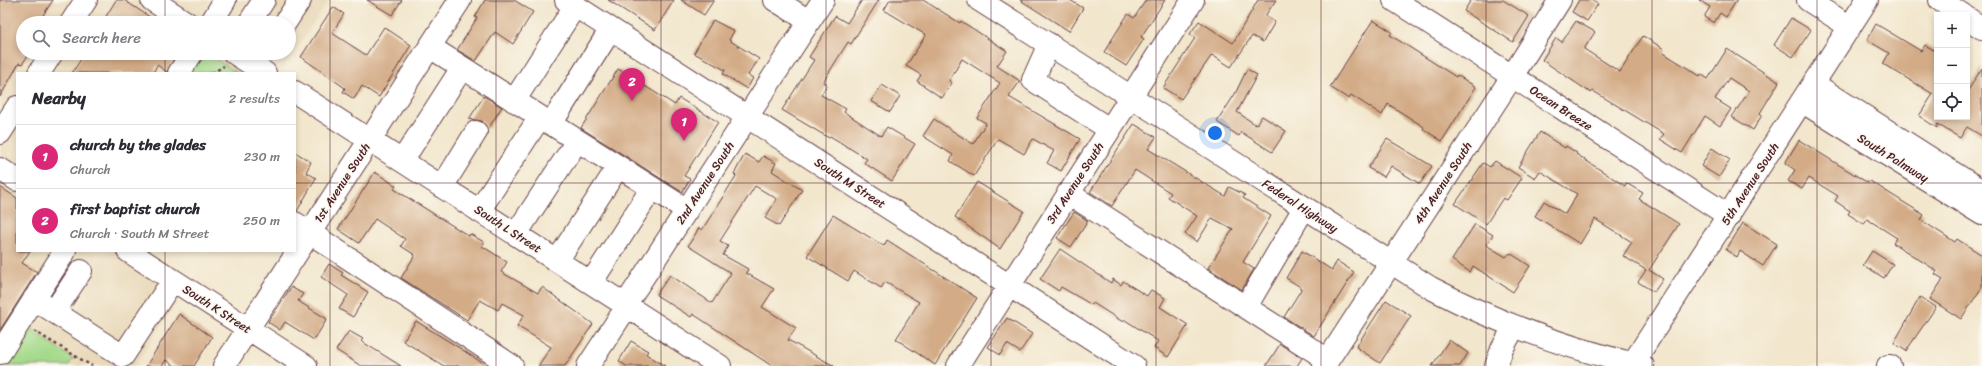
<!DOCTYPE html>
<html lang="en">
<head>
<meta charset="utf-8">
<style>
  :root { --surface:#fff; --page:#f2f2f3; --text:#2b2b33; --muted:#7c7c81; --line:#e1e1e2; --accent:#db2777 }
  body { margin:0; font-family:Sriracha,sans-serif; background:var(--page); color:var(--text) }
  .controls { position:absolute; right:12px; top:12px; display:grid; overflow:hidden; border-radius:0px; box-shadow:0 2px 6px #0003 }
  .controls button { width:36px; height:36px; display:grid; place-items:center; padding:0; border:0; border-bottom:1px solid var(--line); background:var(--surface); color:var(--text); font:20px sans-serif }
  .you { position:absolute; left:1215px; top:133px; width:14px; height:14px; margin:-10px; border:3px solid #fff; border-radius:50%; background:#1a73e8; box-shadow:0 0 0 6px #1a73e833 }
  .badge { display:grid; place-items:center; width:26px; height:26px; border-radius:50%; background:var(--accent); color:#fff; font-size:13px; font-weight:700 }
  .pin { position:absolute; translate:-50% -33px; filter:drop-shadow(0 1px 2px #0008) }
  .pin::after { content:''; position:absolute; top:21px; width:14px; height:12px; background:inherit; clip-path:polygon(0 0,100% 0,50% 100%) }
  .list { margin:0; padding:0; list-style:none }
  h2 { display:flex; justify-content:space-between; align-items:center; height:52px; margin:0; padding:0 16px; font-size:17px }
  h2 small { font-size:13px; font-weight:400; color:var(--muted) }
  .list li { display:grid; grid-template-columns:26px 1fr auto; gap:12px; align-items:center; box-sizing:border-box; height:64px; padding:0 16px; border-top:1px solid var(--line) }
  .list b { display:block; font-size:15px; white-space:nowrap }
  .list p { margin:0; font-size:13px; white-space:nowrap; color:var(--muted) }
  .list em { font-size:13px; font-style:normal; color:var(--muted) }
  .icon { flex:none; width:22px; height:22px; fill:none; stroke:currentColor; stroke-width:2; stroke-linecap:round; stroke-linejoin:round }
  .map { position:relative; flex:none; width:1982px; height:366px; overflow:hidden }
  .search { position:absolute; background:var(--surface); box-shadow:0 2px 6px #0003; left:16px; top:16px; width:280px; height:44px; display:flex; align-items:center; gap:10px; box-sizing:border-box; padding:0 14px; border-radius:22px; color:var(--muted); font-size:15px }
  .panel { position:absolute; background:var(--surface); box-shadow:0 2px 6px #0003; left:16px; top:72px; width:280px; height:180px; border-radius:0px }
  .map>svg:first-child { display:block }
</style>
</head>
<body>
<div class="map">
<svg width="1982" height="366" viewBox="0 0 1982 366">
  <rect width="100%" height="100%" fill="#fbf7ec"/>
  <filter id="ink" filterUnits="userSpaceOnUse"><feTurbulence type="fractalNoise" baseFrequency=".025" numOctaves="2"/><feDisplacementMap in="SourceGraphic" scale="8" xChannelSelector="R" yChannelSelector="G"/><feConvolveMatrix kernelMatrix="1 2 1 2 8 2 1 2 1" color-interpolation-filters="sRGB"/></filter>
  <filter id="wash" filterUnits="userSpaceOnUse"><feTurbulence type="fractalNoise" baseFrequency=".012" numOctaves="4" result="noise"/><feDisplacementMap in="SourceGraphic" scale="16" xChannelSelector="R" yChannelSelector="G"/><feGaussianBlur stdDeviation="0.9" result="paint"/><feColorMatrix in="noise" values="0 0 0 0 0 0 0 0 0 0 0 0 0 0 0 0 0 1.4 0 .05"/><feComposite in="paint" operator="in"/></filter>
  <g filter="url(#wash)">
    <rect width="100%" height="100%" fill="#f2e6cc"/>
    <!-- built -->
    <path fill="#e9d9ba" fill-rule="evenodd" d="M 0,0 L 329,0 L 280,73 L 17,73 L 17,251 L 128,251 L 183,293 L 135,366 L 0,366 ZM 23,23 L 289,23 L 289,53 L 23,53 Z"/>
    <!-- green -->
    <path fill="#a4da8b" stroke="#777c5b" d="M 202,53 L 206,53 L 238,73 L 187,73 Z
      M 28,326 L 73,359 L 68,366 L 7,366 L 1,362 Z"/>
    <g id="blocks">
      <!-- building -->
      <path fill="#d3ac87" d="M 0,0 L 53,0 L 38,23 L 23,23 L 23,53 L 30,53 L 22,64 L 19,63 L 0,97 Z
        M 116,0 L 124,0 L 159,23 L 102,23 Z
        M 367,0 L 402,0 L 392,15 Z
        M 485,0 L 514,0 L 533,12 L 513,44 L 495,32 L 476,61 L 457,50 L 477,18 L 475,17 Z
        M 608,0 L 674,0 L 655,30 Z
        M 681,0 L 714,0 L 704,15 Z
        M 862,0 L 879,0 L 851,44 L 848,42 L 823,82 L 827,85 L 821,95 L 846,109 L 844,112 L 881,136 L 887,127 L 915,144 L 892,181 L 864,163 L 867,159 L 830,136 L 829,138 L 782,110 L 814,60 L 809,57 L 835,16 L 847,23 Z
        M 890,0 L 923,0 L 960,23 L 961,21 L 1007,51 L 997,66 L 1020,81 L 1009,97 L 1080,139 L 1061,171 L 1047,163 L 1054,151 L 1033,139 L 1024,154 L 998,139 L 974,176 L 950,161 L 953,155 L 923,136 L 934,119 L 973,144 L 986,123 L 977,118 L 1000,83 L 962,59 L 949,81 L 952,83 L 942,98 L 917,81 L 921,75 L 906,66 L 926,35 L 884,10 Z
        M 1020,0 L 1070,0 L 1083,8 L 1069,31 Z
        M 1146,0 L 1165,0 L 1141,37 L 1144,39 L 1126,66 L 1104,52 L 1128,14 L 1134,18 Z
        M 1258,0 L 1276,0 L 1265,16 L 1275,22 L 1263,42 L 1252,36 L 1231,67 L 1212,55 L 1181,99 L 1163,88 L 1195,38 L 1190,34 L 1199,21 L 1233,43 Z
        M 1471,0 L 1503,0 L 1529,16 L 1513,42 L 1464,11 Z
        M 1579,0 L 1591,0 L 1598,4 L 1587,21 L 1572,12 Z
        M 1699,0 L 1737,0 L 1726,17 L 1720,13 L 1714,23 L 1704,17 L 1710,7 Z
        M 333,7 L 344,14 L 332,33 L 366,55 L 384,27 L 411,45 L 379,97 L 362,86 L 354,99 L 343,92 L 345,88 L 301,57 Z
        M 1791,18 L 1811,30 L 1793,57 L 1774,45 Z
        M 713,20 L 734,31 L 729,40 L 759,59 L 748,75 L 753,78 L 747,89 L 723,74 L 725,70 L 694,53 Z
        M 1373,20 L 1392,32 L 1390,35 L 1417,52 L 1456,77 L 1457,75 L 1476,87 L 1442,141 L 1423,129 L 1424,127 L 1388,104 L 1382,115 L 1351,95 L 1349,99 L 1330,87 Z
        M 1576,21 L 1595,32 L 1584,49 L 1620,72 L 1643,36 L 1664,49 L 1662,52 L 1700,76 L 1701,74 L 1708,79 L 1727,49 L 1779,82 L 1760,113 L 1762,115 L 1753,130 L 1732,117 L 1749,91 L 1729,78 L 1715,99 L 1731,109 L 1720,126 L 1705,116 L 1682,153 L 1660,139 L 1664,134 L 1593,91 L 1591,93 L 1542,60 L 1556,38 L 1562,42 Z
        M 1876,24 L 1921,51 L 1925,45 L 1937,52 L 1937,117 L 1967,117 L 1967,92 L 1982,68 L 1982,136 L 1967,127 L 1960,138 L 1937,124 L 1937,128 L 1919,116 L 1933,94 L 1883,64 L 1889,53 L 1867,40 Z
        M 85,53 L 177,53 L 167,72 L 157,65 L 153,73 L 72,73 Z
        M 618,69 L 675,105 L 679,98 L 718,122 L 684,176 L 690,179 L 682,192 L 581,128 Z
        M 1247,69 L 1257,75 L 1237,112 L 1256,125 L 1262,116 L 1286,131 L 1272,152 L 1241,132 L 1239,136 L 1217,122 L 1235,94 Z
        M 882,85 L 900,96 L 890,112 L 871,101 Z
        M 484,96 L 502,107 L 488,129 L 482,121 L 469,119 Z
        M 1134,124 L 1156,137 L 1148,149 L 1225,196 L 1229,187 L 1245,195 L 1243,198 L 1271,216 L 1243,262 L 1254,269 L 1242,290 L 1208,268 L 1233,229 L 1212,218 L 1197,242 L 1185,234 L 1197,216 L 1168,197 L 1171,193 L 1135,170 L 1112,206 L 1090,192 Z
        M 1540,132 L 1565,148 L 1566,146 L 1577,153 L 1576,154 L 1625,186 L 1626,183 L 1643,193 L 1639,199 L 1679,224 L 1649,270 L 1663,279 L 1654,292 L 1638,282 L 1646,270 L 1623,256 L 1632,242 L 1595,219 L 1580,244 L 1535,216 L 1544,201 L 1565,214 L 1577,194 L 1540,171 L 1535,178 L 1518,167 Z
        M 1387,139 L 1432,166 L 1420,184 L 1391,166 L 1384,177 L 1368,168 Z
        M 1799,140 L 1868,183 L 1870,181 L 1924,215 L 1921,220 L 1955,242 L 1957,239 L 1982,255 L 1982,287 L 1961,319 L 1930,299 L 1943,279 L 1935,274 L 1937,271 L 1893,243 L 1897,238 L 1867,219 L 1864,224 L 1848,214 L 1850,211 L 1835,201 L 1838,196 L 1809,178 L 1802,189 L 1788,181 L 1795,170 L 1785,163 Z
        M 1712,148 L 1730,160 L 1719,177 L 1701,166 Z
        M 295,152 L 311,162 L 306,172 L 316,178 L 297,211 L 295,211 Z
        M 745,154 L 759,162 L 763,156 L 776,163 L 772,171 L 802,190 L 779,226 L 765,218 L 777,199 L 755,186 L 720,241 L 728,246 L 723,255 L 748,269 L 746,273 L 774,289 L 762,307 L 796,328 L 788,340 L 834,366 L 772,366 L 693,314 L 691,317 L 656,295 L 670,275 L 712,303 L 731,273 L 688,246 L 699,228 L 702,230 L 736,176 L 734,174 Z
        M 1495,161 L 1522,178 L 1507,200 L 1503,198 L 1486,224 L 1455,204 L 1483,163 L 1490,167 Z
        M 375,172 L 396,186 L 394,189 L 469,236 L 470,234 L 484,242 L 482,246 L 507,262 L 501,272 L 538,293 L 542,287 L 593,324 L 565,366 L 538,366 L 551,347 L 517,326 L 524,315 L 502,303 L 498,310 L 480,300 L 467,320 L 401,278 L 415,255 L 401,246 L 405,239 L 375,219 L 359,243 L 338,229 Z
        M 977,182 L 1024,211 L 1000,249 L 955,217 Z
        M 0,187 L 17,198 L 17,251 L 30,251 L 22,263 L 37,272 L 0,330 Z
        M 1074,212 L 1088,221 L 1071,247 L 1057,238 Z
        M 833,215 L 884,246 L 887,240 L 977,298 L 935,365 L 896,339 L 919,302 L 885,282 L 881,288 L 854,271 L 848,281 L 807,256 Z
        M 1743,223 L 1777,244 L 1763,266 L 1740,251 L 1737,257 L 1726,250 Z
        M 1475,224 L 1493,235 L 1486,245 L 1506,257 L 1510,253 L 1530,266 L 1513,292 L 1473,266 L 1470,272 L 1452,260 Z
        M 1060,249 L 1111,283 L 1113,279 L 1121,285 L 1123,281 L 1147,296 L 1151,290 L 1165,298 L 1160,307 L 1188,325 L 1168,357 L 1154,348 L 1158,341 L 1125,320 L 1123,322 L 1093,303 L 1092,305 L 1061,287 L 1059,291 L 1040,279 Z
        M 1302,251 L 1332,270 L 1337,261 L 1354,272 L 1314,336 L 1284,317 L 1302,288 L 1286,278 Z
        M 1872,251 L 1893,264 L 1884,278 L 1863,265 Z
        M 329,264 L 343,273 L 341,275 L 368,292 L 353,317 L 339,309 L 348,295 L 321,277 Z
        M 291,287 L 303,294 L 298,301 L 327,319 L 314,340 L 285,322 L 280,330 L 268,322 Z
        M 1920,297 L 1936,307 L 1906,351 L 1894,343 Z
        M 1386,300 L 1411,316 L 1380,363 L 1356,347 Z
        M 179,314 L 212,337 L 194,366 L 175,366 L 166,360 L 162,366 L 146,366 Z
        M 1007,318 L 1032,334 L 1020,352 L 1007,344 L 1000,355 L 988,347 Z
        M 416,321 L 458,347 L 487,366 L 444,366 L 403,341 Z
        M 349,331 L 363,339 L 361,341 L 401,366 L 361,366 L 336,350 Z
        M 1449,340 L 1468,353 L 1460,366 L 1432,366 Z
        M 631,341 L 648,351 L 646,354 L 665,366 L 626,366 L 619,361 Z
        M 1280,344 L 1302,358 L 1297,366 L 1266,366 Z"/>
    </g>
  </g>
  <g filter="url(#ink)">
    <use href="#blocks" fill-opacity="0" stroke="#633d43" stroke-width="1"/>
    <g fill="none" stroke-linecap="round" stroke-linejoin="round">
      <!-- minor casing -->
      <g stroke="#633d43" stroke-width="24">
        <path id="minor" d="M 152,0 L 187,23
          M 566,0 L 1134,366
          M 775,0 L 809,21
          M 1394,0 L 1729,216
          M 1808,0 L 1850,27
          M 1940,0 L 1963,15
          M 1967,18 L 1982,28
          M 211,23 L 225,0
          M 249,23 L 264,0
          M 285,23 L 300,0
          M 1049,44 L 1033,80 L 1109,129
          M 430,47 L 687,210
          M 234,53 L 265,73
          M 179,73 L 192,53
          M 1814,84 L 1982,191
          M 295,92 L 720,366
          M 514,101 L 575,6
          M 1803,102 L 1982,214
          M 551,124 L 611,29
          M 402,161 L 462,68
          M 0,169 L 17,180
          M 442,187 L 476,132
          M 1068,193 L 1328,360
          M 479,211 L 540,117
          M 295,223 L 512,366
          M 516,234 L 577,141
          M 128,251 L 306,366
          M 557,261 L 618,167
          M 591,283 L 652,188
          M 34,299 L 123,356 L 173,280
          M 1246,307 L 1304,208
          M 54,312 L 81,271
          M 0,353 L 65,251
          M 224,366 L 460,0
          M 588,366 L 620,317 L 631,296 L 823,0
          M 958,366 L 1193,0
          M 1324,366 L 1504,89 L 1560,0
          M 1496,366 L 1502,349 L 1514,327
          M 1631,366 L 1867,0
          M 1888,366 L 1890,366"/>
      </g>
      <!-- major casing -->
      <g stroke="#633d43" stroke-width="24">
        <path id="major" d="M 979,0 L 1431,288 C 1498,323 1569,349 1643,366
          M 71,23 L 86,0
          M 39,73 L 52,53
          M 0,133 L 17,107"/>
      </g>
      <!-- path -->
      <path stroke="#633d43" stroke-width="2.5" stroke-dasharray="3 3" stroke-linecap="butt" d="M 212,73 L 224,66
        M 34,331 L 92,366"/>
      <!-- minor -->
      <use href="#minor" stroke="#fff" stroke-width="22"/>
      <!-- major -->
      <use href="#major" stroke="#fff" stroke-width="22"/>
    </g>
  </g>
  <!-- grid -->
  <path fill="none" stroke="#4a1f2b" stroke-width="1" stroke-opacity="0.55" d="M 165,0 L 165,23M 330,0 L 330,366M 496,0 L 496,366M 661,0 L 661,366M 826,0 L 826,366M 991,0 L 991,366M 1156,0 L 1156,366M 1321,0 L 1321,366M 1486,0 L 1486,366M 1652,0 L 1652,366M 1817,0 L 1817,366M 165,53 L 165,73M 0,183 L 17,183M 295,183 L 1982,183M 165,251 L 165,366"/>
  <g text-anchor="middle" dominant-baseline="central" stroke-width="3" stroke-linejoin="round" paint-order="stroke">
    <!-- street labels -->
    <g font-size="12" fill="#4a1f2b" stroke="#fbf7ec">
      <text transform="translate(1561 108) rotate(33)">Ocean Breeze</text>
      <text transform="translate(1893 158) rotate(32)">South Palmway</text>
      <text transform="translate(342 183) rotate(-57)">1st Avenue South</text>
      <text transform="translate(705 183) rotate(-57)">2nd Avenue South</text>
      <text transform="translate(850 183) rotate(33)">South M Street</text>
      <text transform="translate(1075 183) rotate(-57)">3rd Avenue South</text>
      <text transform="translate(1443 183) rotate(-57)">4th Avenue South</text>
      <text transform="translate(1750 184) rotate(-57)">5th Avenue South</text>
      <text transform="translate(1300 206) rotate(33)">Federal Highway</text>
      <text transform="translate(508 229) rotate(33)">South L Street</text>
      <text transform="translate(217 309) rotate(33)">South K Street</text>
    </g>
  </g>
</svg>
<div class="controls">
<button>+</button>
<button>−</button>
<button><svg class="icon" aria-label="locate" viewBox="0 0 24 24"><circle cx="12" cy="12" r="6"/><path d="M12 2v4M12 18v4M2 12h4M18 12h4"/></svg></button>
</div>
<div class="you"></div>
<div class="pin badge" style="left:684px;top:141px">1</div>
<div class="pin badge" style="left:632px;top:101px">2</div>
<div class="search"><svg class="icon" aria-label="search" viewBox="0 0 24 24"><circle cx="10" cy="10" r="6"/><path d="M15 15l6 6"/></svg>Search here</div>
<section class="panel">
<h2>Nearby<small>2 results</small></h2>
<ul class="list">
<li><span class="badge">1</span><div><b>church by the glades</b><p>Church</p></div><em>230 m</em></li>
<li><span class="badge">2</span><div><b>first baptist church</b><p>Church · South M Street</p></div><em>250 m</em></li>
</ul>
</section>
</div>
</body>
</html>
